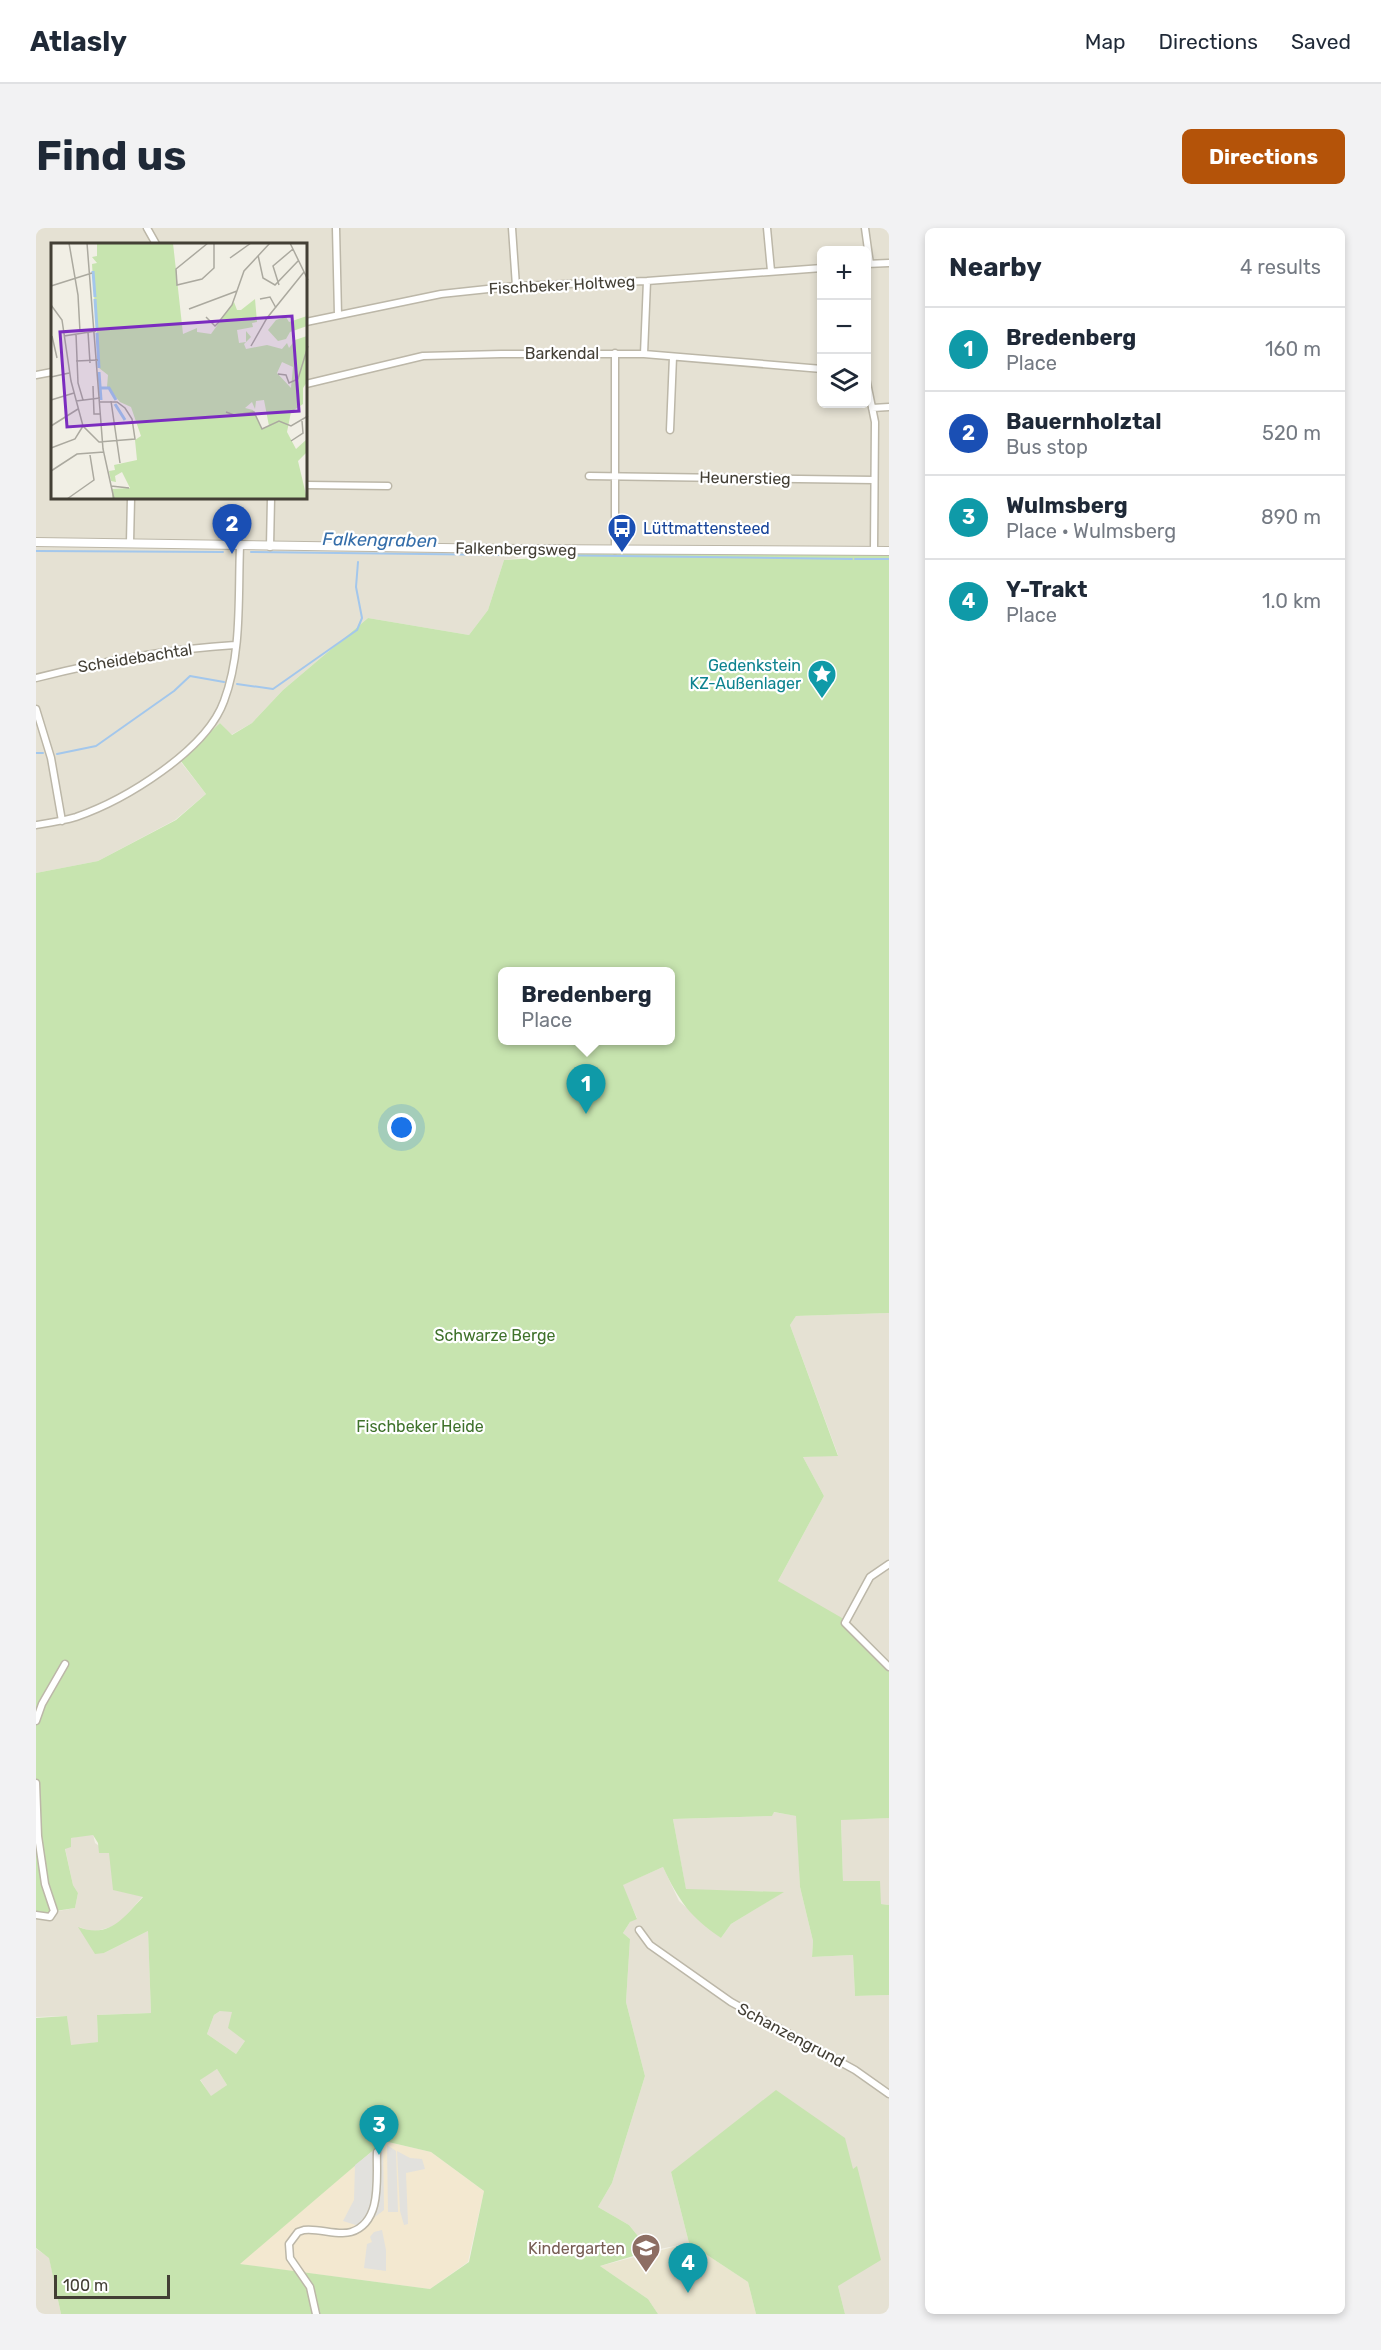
<!DOCTYPE html>
<html lang="en">
<head>
<meta charset="utf-8">
<style>
  :root { --surface:#fff; --page:#f2f2f3; --text:#1f2937; --muted:#747a83; --line:#e0e1e3; --accent:#b45309 }
  body { margin:0; font-family:Rubik,sans-serif; background:var(--page); color:var(--text) }
  .controls { position:absolute; right:18px; top:18px; display:grid; overflow:hidden; border-radius:9px; box-shadow:0 3px 9px #0003 }
  .controls button { width:54px; height:54px; display:grid; place-items:center; padding:0; border:0; border-bottom:2px solid var(--line); background:var(--surface); color:var(--text); font:30px sans-serif }
  .scale { position:absolute; left:18px; bottom:15px; width:116px; box-sizing:border-box; padding-left:6px; border:3px solid #433f35; border-top:0; font-size:16px; line-height:21px; white-space:nowrap; color:#433f35; -webkit-text-stroke:4px #fff; paint-order:stroke }
  .you { position:absolute; left:366px; top:900px; width:21px; height:21px; margin:-15px; border:4px solid #fff; border-radius:50%; background:#1a73e8; box-shadow:0 0 0 9px #1a73e833 }
  .badge { display:grid; place-items:center; width:39px; height:39px; border-radius:50%; background:var(--accent); color:#fff; font-size:20px; font-weight:700 }
  .pin { position:absolute; translate:-50% -50px; filter:drop-shadow(0 2px 3px #0008) }
  .pin::after { content:''; position:absolute; top:32px; width:21px; height:18px; background:inherit; clip-path:polygon(0 0,100% 0,50% 100%) }
  .popup { position:absolute; left:462px; top:739px; width:177px; height:78px; box-sizing:border-box; display:grid; place-content:center; border-radius:9px; background:var(--surface); filter:drop-shadow(0 2px 4px #0005); font-size:20px; white-space:nowrap; color:var(--muted) }
  .popup b { font-size:22px; color:var(--text) }
  .popup::after { content:''; position:absolute; left:50%; top:100%; margin-left:-12px; border:12px solid transparent; border-top-color:var(--surface) }
  .list { margin:0; padding:0; list-style:none }
  h2 { display:flex; justify-content:space-between; align-items:center; height:78px; margin:0; padding:0 24px; font-size:26px }
  h2 small { font-size:20px; font-weight:400; color:var(--muted) }
  .list li { display:grid; grid-template-columns:39px 1fr auto; gap:18px; align-items:center; box-sizing:border-box; height:84px; padding:0 24px; border-top:2px solid var(--line) }
  .list b { display:block; font-size:22px; white-space:nowrap }
  .list p { margin:0; font-size:20px; white-space:nowrap; color:var(--muted) }
  .list em { font-size:20px; font-style:normal; color:var(--muted) }
  .icon { flex:none; width:33px; height:33px; fill:none; stroke:currentColor; stroke-width:2; stroke-linecap:round; stroke-linejoin:round }
  .map { position:relative; flex:none; width:853px; height:2086px; overflow:hidden; border-radius:9px }
  header { display:flex; align-items:center; gap:36px; box-sizing:border-box; height:84px; padding:0 30px; background:var(--surface); border-bottom:2px solid var(--line) }
  header strong { font-size:28px }
  nav { display:flex; gap:33px; margin-inline-start:auto; font-size:21px }
  .intro { display:flex; align-items:center; justify-content:space-between; box-sizing:border-box; height:144px; padding:0 36px }
  h1 { margin:0; font-size:42px }
  .button { padding:15px 27px; border-radius:9px; background:var(--accent); color:#fff; font-size:21px; font-weight:700 }
  main { display:flex; gap:36px; padding:0 36px }
  aside { flex:1; background:var(--surface); border-radius:9px; box-shadow:0 3px 9px #0003 }
  .map>svg:first-child { display:block }
</style>
</head>
<body>
<header>
<strong>Atlasly</strong>
<nav><a>Map</a><a>Directions</a><a>Saved</a></nav>
</header>
<div class="intro"><h1>Find us</h1><a class="button">Directions</a></div>
<main>
<div class="map">
<svg width="853" height="2086" viewBox="0 0 853 2086">
  <rect width="100%" height="100%" fill="#f1efe5"/>
  <!-- residential -->
  <path fill="#e5e1d3" fill-rule="evenodd" d="M 0,0 L 853,0 L 853,319 L 483,318 L 482,330 L 468,332 L 452,382 L 433,407 L 332,390 L 247,462 L 216,495 L 195,507 L 184,495 L 144,533 L 170,566 L 139,592 L 62,633 L 0,645 ZM 16,16 L 270,16 L 270,270 L 16,270 ZM 786,22 L 830,22 L 830,176 L 786,176 Z
    M 853,1085 L 853,1435 L 742,1353 L 788,1268 L 767,1229 L 802,1227 L 754,1097 L 760,1088 Z
    M 737,1584 L 761,1588 L 764,1659 L 777,1713 L 776,1729 L 817,1727 L 819,1768 L 853,1767 L 853,2086 L 809,2086 L 802,2058 L 821,1939 L 817,1942 L 635,1944 L 653,2015 L 614,2023 L 593,1997 L 562,1979 L 576,1955 L 609,1848 L 590,1774 L 594,1711 L 587,1705 L 594,1694 L 601,1690 L 586,1657 L 627,1639 L 643,1673 L 685,1710 L 695,1696 L 747,1664 L 650,1662 L 637,1591 L 736,1588 Z
    M 853,1590 L 853,1677 L 845,1676 L 807,1653 L 805,1591 Z
    M 57,1606 L 59,1615 L 73,1625 L 107,1668 L 82,1697 L 57,1704 L 43,1699 L 68,1725 L 112,1703 L 115,1785 L 61,1787 L 62,1814 L 34,1818 L 31,1788 L 0,1789 L 0,1687 L 39,1680 L 42,1665 L 37,1657 L 29,1620 L 34,1610 Z
    M 184,1783 L 196,1783 L 209,1813 L 200,1826 L 171,1806 L 178,1787 Z
    M 181,1841 L 191,1857 L 175,1869 L 164,1851 Z
    M 0,2021 L 13,2029 L 25,2086 L 0,2086 Z"/>
  <!-- commercial -->
  <path fill="#f3e8d0" d="M 348,1913 L 395,1924 L 448,1963 L 432,2034 L 394,2061 L 203,2036 Z"/>
  <!-- education -->
  <path fill="#eae5cf" d="M 653,2015 L 712,2054 L 720,2086 L 622,2086 L 612,2071 L 564,2038 Z"/>
  <!-- green -->
  <path fill="#c7e4af" fill-rule="evenodd" d="M 502,325 L 853,326 L 853,1085 L 760,1088 L 754,1097 L 802,1228 L 767,1229 L 788,1268 L 742,1353 L 806,1390 L 853,1435 L 853,1590 L 805,1592 L 807,1653 L 844,1653 L 845,1676 L 853,1677 L 853,1767 L 819,1768 L 817,1727 L 776,1729 L 777,1713 L 764,1659 L 760,1588 L 738,1584 L 736,1588 L 637,1591 L 650,1661 L 748,1664 L 695,1696 L 685,1710 C 654,1689 643,1673 627,1639 L 587,1657 L 601,1691 L 594,1694 L 587,1705 L 594,1711 L 590,1774 L 609,1848 L 576,1955 L 562,1979 L 593,1997 L 614,2023 L 564,2038 L 612,2071 L 622,2086 L 25,2086 L 13,2030 L 0,2020 L 0,1790 L 31,1788 L 35,1817 L 62,1814 L 61,1787 L 115,1785 L 112,1703 L 68,1725 L 59,1726 L 42,1699 C 74,1711 87,1690 107,1669 L 77,1662 L 73,1625 L 63,1625 L 62,1615 L 57,1607 L 35,1610 L 35,1619 L 29,1621 L 37,1657 L 42,1665 L 39,1680 L 19,1683 L 17,1687 L 0,1687 L 0,645 L 62,633 L 140,592 L 170,566 L 144,532 L 184,495 L 196,507 L 216,495 L 247,462 L 332,390 L 433,407 L 452,382 L 468,332 L 502,330 ZM 466,744 L 634,744 L 634,812 L 466,812 ZM 184,1783 L 196,1784 L 192,1800 L 209,1813 L 200,1826 L 171,1806 L 178,1787 ZM 181,1841 L 191,1857 L 175,1868 L 164,1852 ZM 348,1913 L 395,1924 L 448,1963 L 433,2034 L 394,2061 L 204,2036 Z
    M 740,1862 L 809,1910 L 817,1941 L 821,1938 L 845,2032 L 802,2058 L 809,2086 L 720,2086 L 712,2054 L 653,2015 L 635,1944 Z"/>
  <!-- parking -->
  <path fill="#e2e1dd" d="M 347,1915 L 348,1982 L 326,1999 L 307,1993 L 318,1972 L 319,1937 Z
    M 351,1917 L 360,1923 L 362,1984 L 352,1984 Z
    M 361,1923 L 374,1930 L 386,1931 L 389,1941 L 370,1945 L 372,1996 L 368,1997 L 364,1983 Z
    M 346,2002 L 350,2022 L 350,2043 L 328,2040 L 331,2016 L 336,2014 L 334,2009 L 338,2004 Z"/>
  <g fill="none" stroke-linecap="round" stroke-linejoin="round">
    <!-- stream -->
    <path stroke="#a3c7ec" stroke-width="2" d="M 0,323 L 187,324
      M 215,324 L 471,327
      M 504,327 L 816,331
      M 819,331 L 853,331
      M 201,456 L 237,461 L 321,402 L 326,390 L 320,359 L 322,334
      M 0,525 L 7,525
      M 21,526 L 60,518 L 138,463 L 154,448 L 188,454"/>
    <!-- minor casing -->
    <g stroke="#bcb7a8" stroke-width="9">
      <path id="minor" d="M 111,0 L 120,16
        M 300,0 L 302,87
        M 476,0 L 480,58
        M 731,0 L 735,43
        M 829,0 L 834,36
        M 830,36 L 853,35
        M 270,94 L 405,66 L 480,58 L 611,53 L 786,40
        M 608,126 L 611,53
        M 0,147 L 16,144
        M 830,150 L 839,194 L 838,322
        M 270,156 L 387,128 L 465,126 L 608,126 L 786,141
        M 836,180 L 853,179
        M 634,202 L 637,129
        M 553,248 L 838,252
        M 270,257 L 352,258
        M 94,315 L 95,270
        M 234,319 L 235,270
        M 579,322 L 579,125
        M 0,450 C 67,433 131,421 199,417
        M 0,481 L 15,530 L 26,593
        M 0,597 C 13,595 27,593 40,589 C 89,572 170,523 188,473 C 206,425 202,369 204,318
        M 853,1336 L 834,1349 L 809,1395 L 853,1439
        M 0,1493 L 6,1476 L 29,1436
        M 0,1555 L 2,1608 L 9,1656 L 18,1683 L 14,1689 L 0,1687
        M 603,1702 L 614,1717 L 695,1774 L 819,1842 L 853,1866
        M 280,2086 L 274,2059 L 254,2030 L 253,2016 L 262,2004 L 268,2002 C 283,2000 302,2008 315,2004 C 347,1994 340,1949 341,1924"/>
    </g>
    <!-- tertiary casing -->
    <g stroke="#bcb7a8" stroke-width="10">
      <path id="tertiary" d="M 0,314 L 481,321 L 853,323"/>
    </g>
    <!-- minor -->
    <use href="#minor" stroke="#fff" stroke-width="6"/>
    <!-- tertiary -->
    <use href="#tertiary" stroke="#fff" stroke-width="8"/>
  </g>
  <!-- icons -->
  <defs>
    <g id="bus-pin" transform="scale(1.5)"><path d="M0 17L-7.5 6A9.5 9.5 0 1 1 7.5 6Z" fill="#1a4fb4" stroke="#fff"/><path d="M-5-6H5V4H4V6H2V4H-2V6H-4V4H-5ZM-3.5-4V0h7V-4ZM-3.5 1.2v1.5H-2V1.2ZM2 1.2v1.5H3.5V1.2Z" fill="#fff"/></g>
    <g id="sight-pin" transform="scale(1.5)"><path d="M0 17L-7.5 6A9.5 9.5 0 1 1 7.5 6Z" fill="#0f9aa8" stroke="#fff"/><path d="M0-6L1.8-2.2L6-1.7L2.9 1.2L3.7 5.4L0 3.3L-3.7 5.4L-2.9 1.2L-6-1.7L-1.8-2.2Z" fill="#fff"/></g>
    <g id="school-pin" transform="scale(1.5)"><path d="M0 17L-7.5 6A9.5 9.5 0 1 1 7.5 6Z" fill="#8d6e63" stroke="#fff"/><path d="M0-5L7-2L0 1L-7-2ZM-4 1L0 2.5L4 1V4Q0 6-4 4Z" fill="#fff"/></g>
  </defs>
  <g fill-rule="evenodd">
    <use href="#bus-pin" x="586" y="300"/>
    <use href="#sight-pin" x="786" y="446"/>
    <use href="#school-pin" x="610" y="2020"/>
  </g>
  <g text-anchor="middle" dominant-baseline="central" stroke-width="4.5" stroke-linejoin="round" paint-order="stroke">
    <!-- street labels -->
    <g font-size="16" fill="#433f35" stroke="#fff">
      <text transform="translate(526 57) rotate(-3)">Fischbeker Holtweg</text>
      <text x="526" y="125">Barkendal</text>
      <text transform="translate(709 250) rotate(1)">Heunerstieg</text>
      <text transform="translate(480 321) rotate(1)">Falkenbergsweg</text>
      <text transform="translate(99 430) rotate(-9)">Scheidebachtal</text>
      <text transform="translate(755 1807) rotate(28)">Schanzengrund</text>
    </g>
    <!-- transit labels -->
    <g font-size="16" fill="#164399" stroke="#fff" text-anchor="start">
      <text x="607" y="300">Lüttmattensteed</text>
    </g>
    <!-- culture labels -->
    <g font-size="16" fill="#0d838f" stroke="#fff" text-anchor="end">
      <text x="765" y="437">Gedenkstein<tspan x="765" dy="18">KZ-Außenlager</tspan></text>
    </g>
    <!-- park labels -->
    <g font-size="16" fill="#3f722b" stroke="#fff">
      <text x="459" y="1107">Schwarze Berge</text>
      <text x="384" y="1198">Fischbeker Heide</text>
    </g>
    <!-- education labels -->
    <g font-size="16" fill="#785e54" stroke="#fff" text-anchor="end">
      <text x="589" y="2020">Kindergarten</text>
    </g>
    <!-- water labels -->
    <g font-size="18" font-style="italic" fill="#346da9" stroke="#fff">
      <text transform="translate(344 312) rotate(1)">Falkengraben</text>
    </g>
  </g>
  <!-- overview -->
  <g transform="translate(15 15)">
    <rect width="256" height="256" fill="#f1efe5"/>
    <path d="M 46,0 L 122,0 L 132,91 L 146,85 L 146,89 L 160,91 L 183,59 L 186,67 L 190,67 L 204,56 L 206,79 L 201,80 L 202,84 L 186,87 L 188,100 L 195,99 L 195,88 L 200,94 L 193,101 L 195,106 L 216,102 L 231,106 L 236,100 L 238,105 L 244,97 L 256,93 L 256,139 L 252,145 L 252,161 L 240,169 L 236,189 L 245,206 L 256,196 L 256,209 L 247,218 L 256,256 L 61,256 L 61,246 L 79,245 L 71,229 L 64,233 L 65,239 L 60,238 L 58,228 L 64,227 L 63,222 L 86,217 L 84,197 L 90,193 L 80,164 L 69,159 L 56,144 L 57,132 L 48,125 L 41,21 L 46,20 L 41,14 L 46,13 ZM 231,119 L 242,124 L 240,145 L 226,130 ZM 213,157 L 218,183 L 211,186 L 202,167 L 194,165 L 201,159 L 204,166 L 205,158 ZM 256,73 L 256,83 L 239,89 L 235,96 L 227,98 L 217,87 L 225,77 L 235,74 L 238,79 Z" fill="#c7e4af" fill-rule="evenodd"/>
    <path fill="none" stroke="#a3c7ec" stroke-width="3" d="M 42,28 L 44,54M 44,56 L 46,86M 46,90 L 48,125M 48,129 L 50,157M 50,145 L 58,145 L 65,157M 64,161 L 74,177"/>
    <path fill="none" stroke="#aba99f" stroke-width="1.5" d="M 18,0 L 27,52 L 29,89M 36,0 L 52,206 L 63,256M 157,0 L 125,26 L 126,42 L 151,36 L 163,25 L 163,0M 239,0 L 257,37M 207,12 L 212,35 L 224,42 L 247,18M 179,15 L 200,0M 228,42 L 222,23 L 242,6M 0,43 L 41,30M 209,56 L 219,54 L 225,65M 0,62 L 11,77 L 20,138 L 32,183 L 48,199 L 84,196 L 81,176 L 74,165 L 66,159 L 49,159M 138,66 L 186,48M 155,74 L 164,83 L 167,80 L 181,62 L 193,28 L 219,0M 37,89 L 39,120M 25,91 L 27,140 L 32,157M 1,93 L 6,115M 13,93 L 45,88M 200,103 L 216,75 L 253,29M 25,118 L 47,117M 227,131 L 235,132 L 238,140 L 247,136 L 257,103M 0,134 L 18,130M 42,143 L 43,171 L 50,171M 0,157 L 23,150M 25,158 L 49,155M 60,158 L 69,220M 175,169 L 183,172 L 203,169 L 211,186 L 228,178 L 240,183 L 257,173M 0,183 L 27,166M 240,198 L 252,190 L 251,178M 0,205 L 24,196 L 32,183M 0,228 L 26,211 L 53,209M 60,243 L 78,245M 16,256 L 43,237 L 39,212"/>
    <path fill="#7b2cbf" fill-opacity="0.15" stroke="#7b2cbf" stroke-width="3" d="M 241,73 L 248,168 L 16,184 L 9,89 Z"/>
    <rect width="256" height="256" fill="none" stroke="#433f35" stroke-width="3"/>
  </g>
</svg>
<div class="controls">
<button>+</button>
<button>−</button>
<button><svg class="icon" aria-label="layers" viewBox="0 0 24 24"><path d="M12 4l9 5-9 5-9-5zM3 14l9 5 9-5"/></svg></button>
</div>
<div class="scale">100 m</div>
<div class="you"></div>
<div class="pin badge" style="left:550px;top:886px;background:#0f9aa8">1</div>
<div class="popup"><b>Bredenberg</b>Place</div>
<div class="pin badge" style="left:196px;top:326px;background:#1a4fb4">2</div>
<div class="pin badge" style="left:343px;top:1927px;background:#0f9aa8">3</div>
<div class="pin badge" style="left:652px;top:2065px;background:#0f9aa8">4</div>
</div>
<aside>
<h2>Nearby<small>4 results</small></h2>
<ul class="list">
<li><span class="badge" style="background:#0f9aa8">1</span><div><b>Bredenberg</b><p>Place</p></div><em>160 m</em></li>
<li><span class="badge" style="background:#1a4fb4">2</span><div><b>Bauernholztal</b><p>Bus stop</p></div><em>520 m</em></li>
<li><span class="badge" style="background:#0f9aa8">3</span><div><b>Wulmsberg</b><p>Place · Wulmsberg</p></div><em>890 m</em></li>
<li><span class="badge" style="background:#0f9aa8">4</span><div><b>Y-Trakt</b><p>Place</p></div><em>1.0 km</em></li>
</ul>
</aside>
</main>
</body>
</html>
